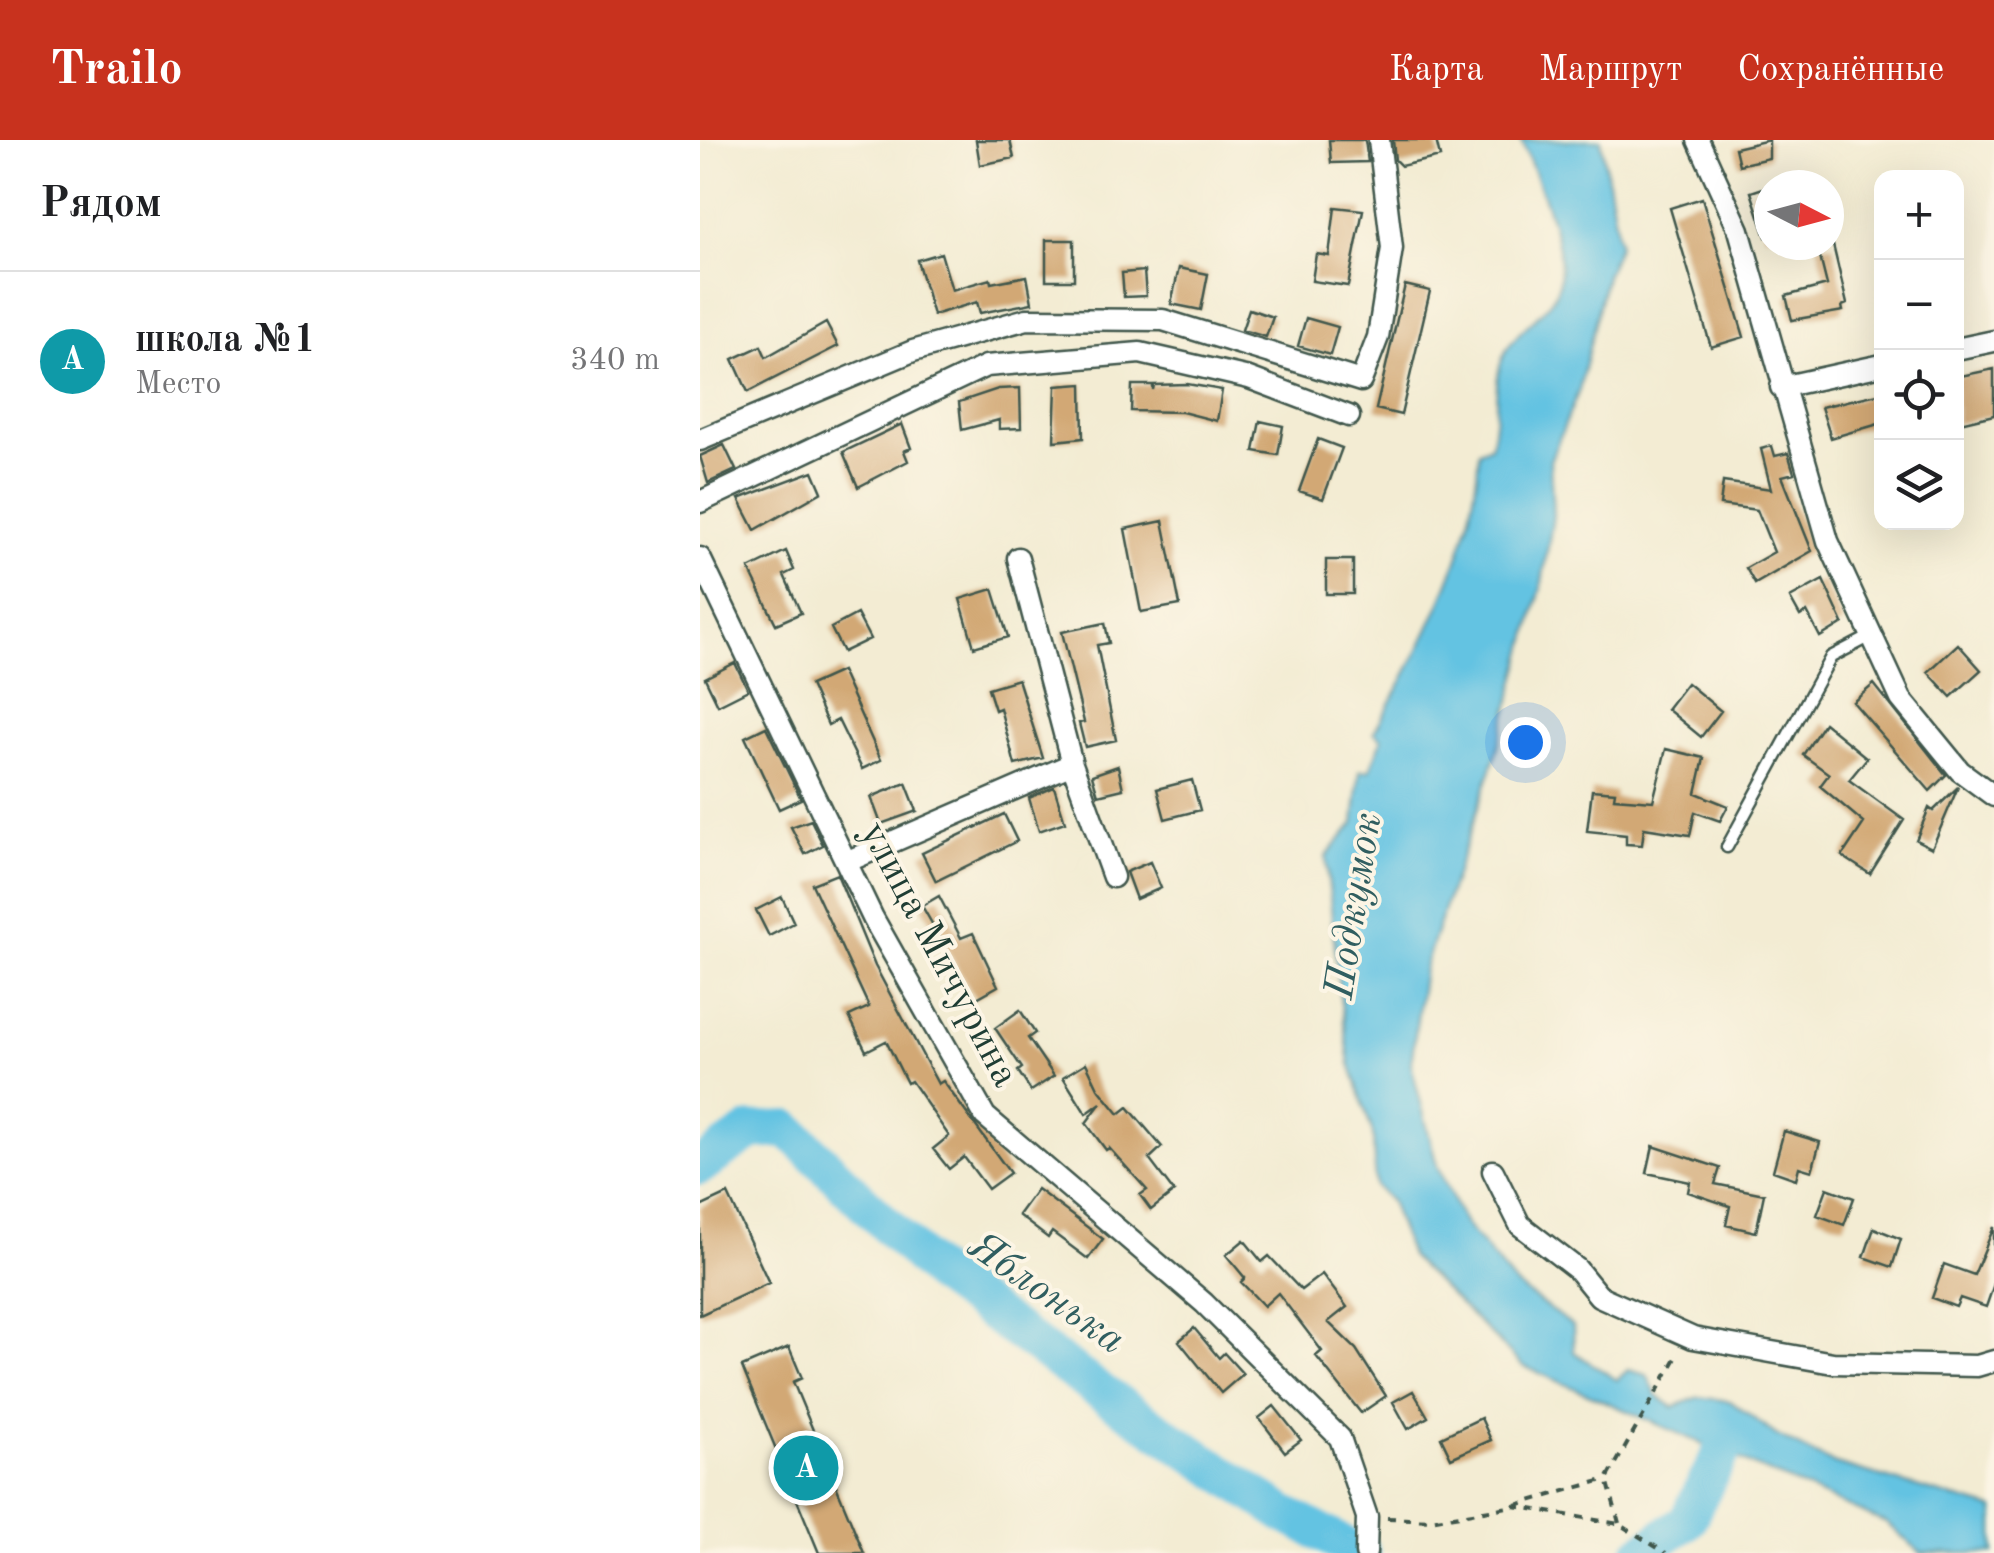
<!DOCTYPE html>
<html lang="ru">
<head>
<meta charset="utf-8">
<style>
  :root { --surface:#fff; --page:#f6f6f6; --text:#202124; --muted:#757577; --line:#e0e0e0; --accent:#c8321e }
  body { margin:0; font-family:"Old Standard TT",serif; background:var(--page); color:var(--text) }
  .controls { position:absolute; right:30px; top:30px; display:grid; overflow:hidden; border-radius:20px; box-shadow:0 10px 40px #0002 }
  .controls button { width:90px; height:90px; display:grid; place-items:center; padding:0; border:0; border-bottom:2px solid var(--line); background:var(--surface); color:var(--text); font:50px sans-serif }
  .compass { position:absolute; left:1054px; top:30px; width:90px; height:90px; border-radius:50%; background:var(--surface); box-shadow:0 10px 40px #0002; rotate:96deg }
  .you { position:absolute; left:825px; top:602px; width:35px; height:35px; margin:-25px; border:8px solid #fff; border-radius:50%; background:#1a73e8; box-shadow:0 0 0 15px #1a73e833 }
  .badge { display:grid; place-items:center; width:65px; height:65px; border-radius:50%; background:var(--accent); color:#fff; font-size:32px; font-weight:700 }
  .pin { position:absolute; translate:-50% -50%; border:5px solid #fff; box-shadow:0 2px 10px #0006 }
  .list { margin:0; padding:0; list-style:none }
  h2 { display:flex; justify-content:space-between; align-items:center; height:130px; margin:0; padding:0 40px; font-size:42px }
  h2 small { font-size:32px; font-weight:400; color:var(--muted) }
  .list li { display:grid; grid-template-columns:65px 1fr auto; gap:30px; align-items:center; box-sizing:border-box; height:180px; padding:0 40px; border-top:2px solid var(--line) }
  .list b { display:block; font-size:38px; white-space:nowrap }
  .list p { margin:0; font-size:32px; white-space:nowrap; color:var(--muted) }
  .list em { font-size:32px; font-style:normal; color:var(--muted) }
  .icon { flex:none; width:55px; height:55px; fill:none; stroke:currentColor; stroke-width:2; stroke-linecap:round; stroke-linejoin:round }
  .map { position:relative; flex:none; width:1294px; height:1413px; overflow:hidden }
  header { display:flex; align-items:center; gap:60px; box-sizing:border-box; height:140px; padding:0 50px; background:var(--accent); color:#fff }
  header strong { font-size:48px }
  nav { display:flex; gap:55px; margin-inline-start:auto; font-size:35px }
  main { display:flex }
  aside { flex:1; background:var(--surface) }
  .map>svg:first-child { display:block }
</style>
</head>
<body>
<header>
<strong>Trailo</strong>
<nav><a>Карта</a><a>Маршрут</a><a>Сохранённые</a></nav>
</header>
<main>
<aside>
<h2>Рядом<small></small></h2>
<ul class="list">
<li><span class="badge" style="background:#0f9aa8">A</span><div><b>школа №1</b><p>Место</p></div><em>340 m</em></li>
</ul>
</aside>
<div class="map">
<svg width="1294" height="1413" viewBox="0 0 1294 1413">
  <rect width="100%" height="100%" fill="#fcf5e5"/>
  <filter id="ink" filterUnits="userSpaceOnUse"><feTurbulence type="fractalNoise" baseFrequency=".01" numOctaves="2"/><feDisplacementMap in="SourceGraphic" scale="20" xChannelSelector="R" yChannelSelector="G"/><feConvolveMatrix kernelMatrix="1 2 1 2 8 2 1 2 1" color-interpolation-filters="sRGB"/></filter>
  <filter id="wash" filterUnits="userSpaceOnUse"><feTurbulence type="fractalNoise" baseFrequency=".0048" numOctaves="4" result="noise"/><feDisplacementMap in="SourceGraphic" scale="40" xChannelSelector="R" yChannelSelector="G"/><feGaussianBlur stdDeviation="2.25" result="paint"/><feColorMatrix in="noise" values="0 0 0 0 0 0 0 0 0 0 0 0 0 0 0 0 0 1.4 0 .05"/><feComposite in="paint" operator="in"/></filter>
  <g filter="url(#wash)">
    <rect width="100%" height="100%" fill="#f3ecd3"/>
    <!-- water -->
    <path fill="#64c3e2" stroke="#42808b" stroke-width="2.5" d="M 821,0 L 901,0 L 919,104 L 906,136 L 879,250 L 850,321 L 853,376 L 841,448 L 796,614 L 724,828 L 711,924 L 737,1026 L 764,1083 L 816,1145 L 873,1186 L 874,1212 L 917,1240 L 928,1230 L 947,1235 L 957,1256 L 973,1267 L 999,1257 L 1030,1261 L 1076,1295 L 1132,1323 L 1294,1369 L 1294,1413 L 1221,1413 L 1186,1383 L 823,1226 L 710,1116 L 690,1061 L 675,1046 L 673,994 L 650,924 L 639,849 L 626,717 L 654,683 L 660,631 L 670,630 L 682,599 L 674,592 C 722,507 775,411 779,311 L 790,306 C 801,277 791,244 804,215 C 814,192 842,177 854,156 C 875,121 835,35 821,0 Z"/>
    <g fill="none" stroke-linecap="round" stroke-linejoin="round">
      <!-- river -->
      <path stroke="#64c3e2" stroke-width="38" d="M 0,1026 L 51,991 L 88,989 L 236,1133 L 398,1250 L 584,1374 L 661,1413
        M 941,1413 L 987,1381 L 1026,1303"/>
    </g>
    <g id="blocks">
      <!-- building -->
      <path fill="#d2a874" d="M 276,0 L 310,0 L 314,18 L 280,25 Z
        M 629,0 L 665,0 L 668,22 L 631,23 Z
        M 693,0 L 736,0 L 740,17 L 701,26 L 695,20 Z
        M 1069,0 L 1069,18 L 1039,25 L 1035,8 Z
        M 1069,46 L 1069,96 L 1066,97 L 1051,52 Z
        M 1002,58 L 1044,197 L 1011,207 L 970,68 Z
        M 635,67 L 663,70 L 648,146 L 612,141 L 616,114 L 629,116 Z
        M 346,100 L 374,100 L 374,140 L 346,140 Z
        M 1117,105 L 1133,105 L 1147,164 L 1142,166 L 1143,171 L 1092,180 L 1086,156 L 1127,145 Z
        M 241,113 L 252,150 L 290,139 L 291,143 L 327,136 L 332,163 L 280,173 L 277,162 L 233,175 L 217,120 Z
        M 479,128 L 508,134 L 501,170 L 471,164 Z
        M 444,131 L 446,156 L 424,157 L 422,133 Z
        M 705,145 L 730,151 L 701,275 L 676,269 Z
        M 549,169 L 573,177 L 566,197 L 542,190 Z
        M 606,178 L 638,187 L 630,215 L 598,206 Z
        M 126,183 L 138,206 L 48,252 L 33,219 L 61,206 L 66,217 Z
        M 1294,229 L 1294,275 L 1256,284 L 1256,237 Z
        M 382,244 L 383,298 L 354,301 L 356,246 Z
        M 487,244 L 522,250 L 517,281 L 482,272 L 431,271 L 432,245 L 453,245 L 453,250 L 454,245 Z
        M 320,248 L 321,288 L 299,289 L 299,280 L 262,290 L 259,262 L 298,249 Z
        M 1182,253 L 1182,283 L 1131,298 L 1121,267 Z
        M 560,281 L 583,286 L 578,315 L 554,311 Z
        M 202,284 L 211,308 L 204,311 L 208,321 L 158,347 L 143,312 Z
        M 618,299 L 642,308 L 623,359 L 599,351 Z
        M 24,305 L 36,330 L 8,343 L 0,316 Z
        M 1072,306 L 1075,316 L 1088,313 L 1094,333 L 1082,336 L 1112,411 L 1055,444 L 1046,428 L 1074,412 L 1057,370 L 1020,365 L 1023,342 L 1071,349 L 1061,309 Z
        M 113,331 L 122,352 L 55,390 L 39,359 Z
        M 463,381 L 480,465 L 441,472 L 425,389 Z
        M 86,411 L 94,430 L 84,435 L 101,473 L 76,484 L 49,429 Z
        M 626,420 L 653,420 L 653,454 L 626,454 Z
        M 1123,440 L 1143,483 L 1120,497 L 1107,472 L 1100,476 L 1090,458 Z
        M 293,449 L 308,497 L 274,507 L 260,459 Z
        M 157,474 L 170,499 L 143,512 L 131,488 Z
        M 405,483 L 409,503 L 397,505 L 416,600 L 385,607 L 379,583 L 384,582 L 362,492 Z
        M 1258,504 L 1281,530 L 1251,557 L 1228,532 Z
        M 35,523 L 48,550 L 18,565 L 5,538 Z
        M 141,531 L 181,620 L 162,629 L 138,580 L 128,585 L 110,545 Z
        M 318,539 L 343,618 L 315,625 L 300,568 L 295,570 L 288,548 Z
        M 987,543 L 1021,571 L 1001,597 L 967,569 Z
        M 1174,544 L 1246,635 L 1230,651 L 1153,562 Z
        M 1124,583 L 1167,618 L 1149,640 L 1204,680 L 1170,734 L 1142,716 L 1164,683 L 1120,646 L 1129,634 L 1103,615 Z
        M 66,587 L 101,659 L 79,669 L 45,597 Z
        M 966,609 L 1004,618 L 996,653 L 1028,666 L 1020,681 L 995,672 L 990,695 L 944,688 L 942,705 L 926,704 L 926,695 L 887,691 L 892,650 L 915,652 L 914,658 L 953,661 Z
        M 418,626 L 423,649 L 398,655 L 392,635 Z
        M 492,640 L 500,670 L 465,679 L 457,649 Z
        M 206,643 L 217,671 L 181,684 L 171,657 Z
        M 354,647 L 365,682 L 339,691 L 329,658 Z
        M 1258,647 L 1232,708 L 1216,700 L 1229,668 L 1233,671 Z
        M 304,674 L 317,701 L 236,741 L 222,713 Z
        M 111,680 L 123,705 L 105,714 L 91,687 Z
        M 450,722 L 461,748 L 436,759 L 426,732 Z
        M 137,734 L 175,826 L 238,944 L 243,941 L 310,1033 L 288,1049 L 264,1017 L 249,1029 L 233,1009 L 249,996 L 211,941 L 207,943 L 186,901 L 166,911 L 149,876 L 169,867 L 112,744 Z
        M 239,756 L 261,798 L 273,793 L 298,846 L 275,859 L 222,766 Z
        M 82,757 L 94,783 L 69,796 L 56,770 Z
        M 320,870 L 335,893 L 328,898 L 354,936 L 331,951 L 318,931 L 322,928 L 295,888 Z
        M 386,923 L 398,948 L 419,974 L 428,967 L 462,1007 L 449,1019 L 474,1052 L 451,1070 L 440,1055 L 447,1050 L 409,1008 L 406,1010 L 386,983 L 401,963 L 386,974 L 363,937 Z
        M 1084,991 L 1120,1002 L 1112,1031 L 1099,1027 L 1096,1039 L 1073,1031 Z
        M 953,1006 L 1020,1028 L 1015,1044 L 1064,1054 L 1056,1092 L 1026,1085 L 1030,1066 L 988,1052 L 990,1042 L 947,1033 Z
        M 1127,1048 L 1154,1058 L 1144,1085 L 1117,1075 Z
        M 337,1049 L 403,1099 L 388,1119 L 352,1092 L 348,1098 L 318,1075 Z
        M 28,1054 L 69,1143 L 0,1175 L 0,1067 Z
        M 1294,1087 L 1294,1144 L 1286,1167 L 1260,1158 L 1256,1167 L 1232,1158 L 1244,1124 L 1274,1135 Z
        M 1174,1088 L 1201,1099 L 1192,1127 L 1164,1117 Z
        M 544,1100 L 562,1122 L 569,1116 L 601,1150 L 622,1134 L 647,1167 L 628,1182 L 656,1209 L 686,1256 L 661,1273 L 616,1216 L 622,1211 L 578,1153 L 564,1166 L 541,1142 L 545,1138 L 526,1115 Z
        M 494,1188 L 519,1218 L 524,1213 L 543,1234 L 521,1253 L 479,1201 Z
        M 89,1207 L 102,1238 L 93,1242 L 164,1413 L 119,1413 L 42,1227 Z
        M 713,1251 L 728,1277 L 708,1289 L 693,1262 Z
        M 574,1266 L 601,1300 L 585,1312 L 559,1278 Z
        M 781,1278 L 791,1300 L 751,1318 L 741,1297 Z"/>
    </g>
  </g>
  <g filter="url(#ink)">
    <use href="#blocks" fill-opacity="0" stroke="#3f574c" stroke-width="2.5"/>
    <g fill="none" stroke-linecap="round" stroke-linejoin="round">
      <!-- lane casing -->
      <g stroke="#3f574c" stroke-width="15">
        <path id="lane" d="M 1027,707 L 1131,517 L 1171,496"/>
      </g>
      <!-- street casing -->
      <g stroke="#3f574c" stroke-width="25">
        <path id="street" d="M 998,0 L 1039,90 L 1128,401 L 1201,559 L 1260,631 L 1294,656
          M 1256,209 L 1294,201
          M 1081,247 L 1182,225
          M 0,300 L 213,211 L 327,179 L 463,180 L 661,241 L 678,197 L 692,108 L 679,0
          M 0,362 L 286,226 L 440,213 L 549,238 L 649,276
          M 0,418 L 173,778 L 285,976 L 504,1163 L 640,1298 L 667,1377 L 666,1413
          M 318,418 L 372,624 L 413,737
          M 146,722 L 372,624
          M 793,1031 L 820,1085 L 877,1129 L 899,1156 L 993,1198 L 1133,1223 L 1277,1226 L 1294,1221"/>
      </g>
      <!-- path -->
      <path stroke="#3f574c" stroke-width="4" stroke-dasharray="8 8" stroke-linecap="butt" d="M 816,1365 L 907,1339
        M 687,1378 L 730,1380 L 814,1366 L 919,1384 L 966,1413
        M 919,1383 L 907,1339 L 979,1213"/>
      <!-- lane -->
      <use href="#lane" stroke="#fff" stroke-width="10"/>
      <!-- street -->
      <use href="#street" stroke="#fff" stroke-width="20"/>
    </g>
  </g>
  <g text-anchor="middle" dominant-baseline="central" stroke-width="8" stroke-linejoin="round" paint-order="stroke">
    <!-- street labels -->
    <g font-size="40" fill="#1f3d34" stroke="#fcf5e5">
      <text transform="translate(238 815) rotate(62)">улица Мичурина</text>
    </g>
    <!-- water labels -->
    <g font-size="42" font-style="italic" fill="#305e60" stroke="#fcf5e5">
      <text transform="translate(655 766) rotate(-81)">Подкумок</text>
      <text transform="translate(346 1154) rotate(35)">Яблонька</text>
    </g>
  </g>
</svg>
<div class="controls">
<button>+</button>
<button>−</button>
<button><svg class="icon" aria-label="locate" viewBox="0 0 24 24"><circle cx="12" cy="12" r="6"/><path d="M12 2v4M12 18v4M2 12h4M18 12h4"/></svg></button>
<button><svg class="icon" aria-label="layers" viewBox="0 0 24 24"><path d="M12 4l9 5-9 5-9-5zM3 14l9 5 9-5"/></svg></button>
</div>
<svg class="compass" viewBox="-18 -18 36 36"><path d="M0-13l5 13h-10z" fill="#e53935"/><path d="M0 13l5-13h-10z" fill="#757577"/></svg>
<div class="you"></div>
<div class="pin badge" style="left:106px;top:1328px;background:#0f9aa8">A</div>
</div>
</main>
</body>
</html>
